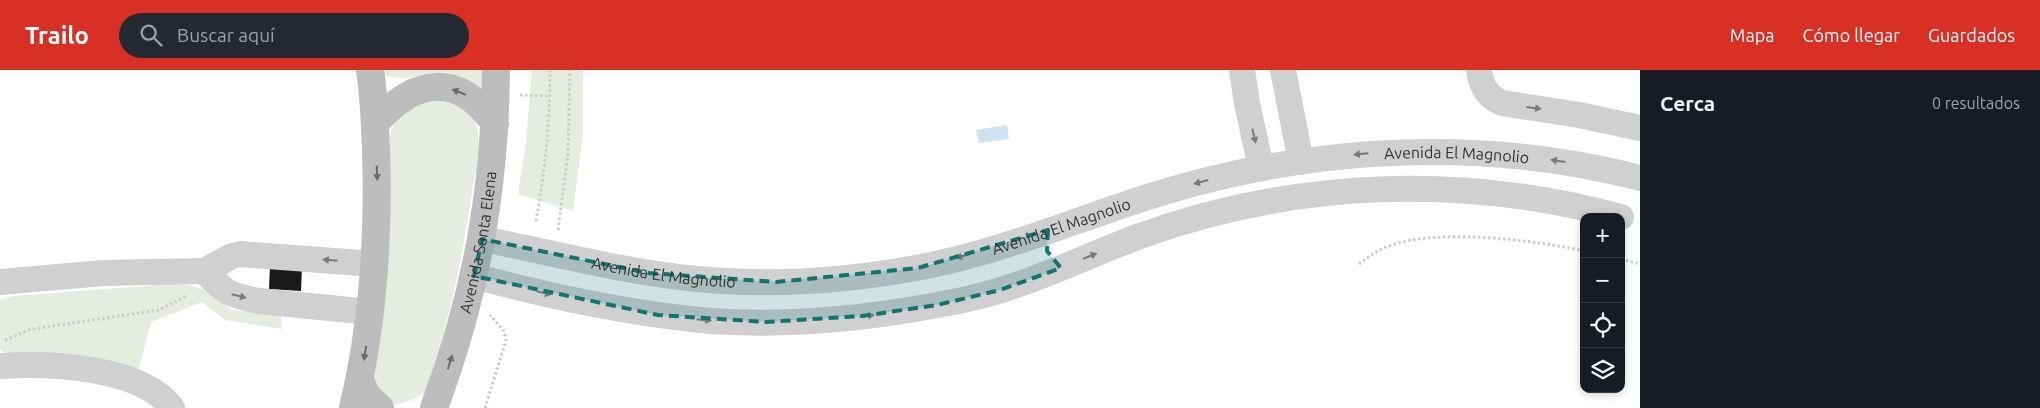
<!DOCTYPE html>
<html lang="es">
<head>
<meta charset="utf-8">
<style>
  :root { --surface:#171b24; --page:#242831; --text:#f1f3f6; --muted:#9ea1a6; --line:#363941; --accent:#d93025 }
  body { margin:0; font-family:Ubuntu,sans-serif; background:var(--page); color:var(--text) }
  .controls { position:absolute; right:15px; bottom:15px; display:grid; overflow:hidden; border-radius:10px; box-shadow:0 2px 8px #0003 }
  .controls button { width:45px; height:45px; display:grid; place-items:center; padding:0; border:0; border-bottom:1px solid var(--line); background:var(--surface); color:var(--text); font:25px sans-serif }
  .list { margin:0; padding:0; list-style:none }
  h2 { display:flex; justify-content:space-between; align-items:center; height:65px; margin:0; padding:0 20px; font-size:21px }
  h2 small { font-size:16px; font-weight:400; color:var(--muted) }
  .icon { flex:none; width:28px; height:28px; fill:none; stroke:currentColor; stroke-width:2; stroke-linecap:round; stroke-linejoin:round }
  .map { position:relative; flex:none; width:1640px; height:338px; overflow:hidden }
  header { display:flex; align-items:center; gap:30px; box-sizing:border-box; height:70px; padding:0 25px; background:var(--accent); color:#fff }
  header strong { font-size:24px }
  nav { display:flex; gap:28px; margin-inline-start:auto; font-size:18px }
  .search { width:350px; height:45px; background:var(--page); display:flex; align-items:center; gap:12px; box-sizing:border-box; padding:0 18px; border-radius:28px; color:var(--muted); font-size:19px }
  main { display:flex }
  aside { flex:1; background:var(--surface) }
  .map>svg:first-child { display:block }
</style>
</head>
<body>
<header>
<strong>Trailo</strong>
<div class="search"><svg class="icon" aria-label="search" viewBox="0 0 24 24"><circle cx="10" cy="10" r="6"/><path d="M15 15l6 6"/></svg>Buscar aquí</div>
<nav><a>Mapa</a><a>Cómo llegar</a><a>Guardados</a></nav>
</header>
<main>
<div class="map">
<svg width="1640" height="338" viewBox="0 0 1640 338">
  <rect width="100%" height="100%" fill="#fff"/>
  <!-- green -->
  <path fill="#e6ecdf" d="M 382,0 L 483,0 L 483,15 L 479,19 C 467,13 452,3 438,3 C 417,2 405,14 383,4 Z
    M 532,0 L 583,0 L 583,64 L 573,141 L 518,124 L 526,72 Z
    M 428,30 C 447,31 463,32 474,50 C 484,68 475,103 472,122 C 462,190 448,257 425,322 C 416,329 399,338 387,332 C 382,328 378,317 374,311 L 386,162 L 390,65 C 395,44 410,40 428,30 Z
    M 171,214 L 189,215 L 202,219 L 232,240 L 281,245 L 282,259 L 225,250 L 202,232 L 151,252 L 138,303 L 6,284 L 0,279 L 0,230 L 13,226 Z"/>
  <!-- water -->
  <path fill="#cfe2ee" d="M 1007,55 L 1009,69 L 979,73 L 976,60 Z"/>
  <!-- building -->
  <path fill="#1a1a1a" d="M 270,195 L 302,197 L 301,221 L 269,219 Z"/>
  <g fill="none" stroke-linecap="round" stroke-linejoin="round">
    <!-- path -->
    <path stroke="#cdcdcd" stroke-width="3" stroke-dasharray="2.5 2.5" stroke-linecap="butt" d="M 520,25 L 550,26
      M 536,151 C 545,101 550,51 550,0
      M 558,160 L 568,84 L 570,0
      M 1621,189 L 1640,194
      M 1359,194 C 1368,187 1378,180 1389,176 C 1435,158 1535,170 1584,181
      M 5,270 L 29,260 L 40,258 L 159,240 L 186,226
      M 485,338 L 506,270 L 504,261 L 490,245"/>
    <!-- street -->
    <g stroke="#d0d0d0" stroke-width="26">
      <path d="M 1242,0 L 1247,33 L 1261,98"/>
      <path d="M 1283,0 L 1301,92"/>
      <path d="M 1479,0 C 1481,16 1487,27 1502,33 L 1579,45 L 1640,58"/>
      <path id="s1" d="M 482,169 C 554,183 624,202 697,209 C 769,216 845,211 916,198 C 998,183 1075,150 1154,125 C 1311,76 1481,67 1640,108"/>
      <path d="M 204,201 C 226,223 228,225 259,231 L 370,242"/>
      <path d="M 474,206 C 551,227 631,244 711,251 C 795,257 881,247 963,230 C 1025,217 1081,188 1140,166 C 1295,110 1462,104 1621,147"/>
      <path d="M 0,212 L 103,203 L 204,201 L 232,186 L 240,184 L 374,194"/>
      <path d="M 0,296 C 48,293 141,296 172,338"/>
    </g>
    <!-- secondary -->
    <g stroke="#bdbdbd" stroke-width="28">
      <path d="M 375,54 C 414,8 458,1 495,54"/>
      <path d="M 360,311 L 367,326 L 380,338"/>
      <path d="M 353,338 C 373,254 379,166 376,80 C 375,53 374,26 370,0"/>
      <path id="s2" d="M 434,338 C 476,225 495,121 496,0"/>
    </g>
  </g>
  <!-- one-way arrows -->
  <defs><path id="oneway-solid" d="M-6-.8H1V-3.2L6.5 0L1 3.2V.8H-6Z" transform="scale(1.25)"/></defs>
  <g fill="#6a6a6a">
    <use href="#oneway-solid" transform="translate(459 22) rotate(-158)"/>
    <use href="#oneway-solid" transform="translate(377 103) rotate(88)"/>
    <use href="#oneway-solid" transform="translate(365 283) rotate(100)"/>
    <use href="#oneway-solid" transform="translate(450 292) rotate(-73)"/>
  </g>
  <g fill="#7a7a7a">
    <use href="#oneway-solid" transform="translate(1534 38) rotate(7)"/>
    <use href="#oneway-solid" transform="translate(1254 66) rotate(77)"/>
    <use href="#oneway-solid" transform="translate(1361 84) rotate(175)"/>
    <use href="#oneway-solid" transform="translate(1558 91) rotate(-172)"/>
    <use href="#oneway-solid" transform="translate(1201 112) rotate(165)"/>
    <use href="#oneway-solid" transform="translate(963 186) rotate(165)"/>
    <use href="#oneway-solid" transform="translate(1090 186) rotate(-22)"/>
    <use href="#oneway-solid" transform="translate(330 190) rotate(-175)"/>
    <use href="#oneway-solid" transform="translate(544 223) rotate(13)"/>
    <use href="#oneway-solid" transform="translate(239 226) rotate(14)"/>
    <use href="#oneway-solid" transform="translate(867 246) rotate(-7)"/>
    <use href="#oneway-solid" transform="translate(704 250) rotate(6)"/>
  </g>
  <!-- marked area -->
  <path fill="#0f766e" fill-opacity="0.2" stroke="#0f766e" stroke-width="4" stroke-dasharray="10 6" stroke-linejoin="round" d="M 1048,160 L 1047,181 L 1061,198 L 1000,220 L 937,235 L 862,246 L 766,252 L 658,245 L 474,206 L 482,169 L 648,203 L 776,212 L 918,198 Z"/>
  <g text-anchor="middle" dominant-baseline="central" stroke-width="5" stroke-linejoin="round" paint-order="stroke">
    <!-- street labels -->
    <g font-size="16" fill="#333" stroke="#fff">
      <text stroke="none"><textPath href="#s1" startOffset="995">Avenida El Magnolio</textPath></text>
      <text stroke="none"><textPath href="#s1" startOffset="590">Avenida El Magnolio</textPath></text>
      <text stroke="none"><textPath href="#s2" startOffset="172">Avenida Santa Elena</textPath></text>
      <text stroke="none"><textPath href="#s1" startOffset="185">Avenida El Magnolio</textPath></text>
    </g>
  </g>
</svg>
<div class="controls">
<button>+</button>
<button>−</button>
<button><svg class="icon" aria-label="locate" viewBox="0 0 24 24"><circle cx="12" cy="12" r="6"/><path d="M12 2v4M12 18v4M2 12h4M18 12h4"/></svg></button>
<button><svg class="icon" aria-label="layers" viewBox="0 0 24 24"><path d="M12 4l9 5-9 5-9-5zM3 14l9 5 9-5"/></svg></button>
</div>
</div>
<aside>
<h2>Cerca<small>0 resultados</small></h2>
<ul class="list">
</ul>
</aside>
</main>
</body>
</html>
